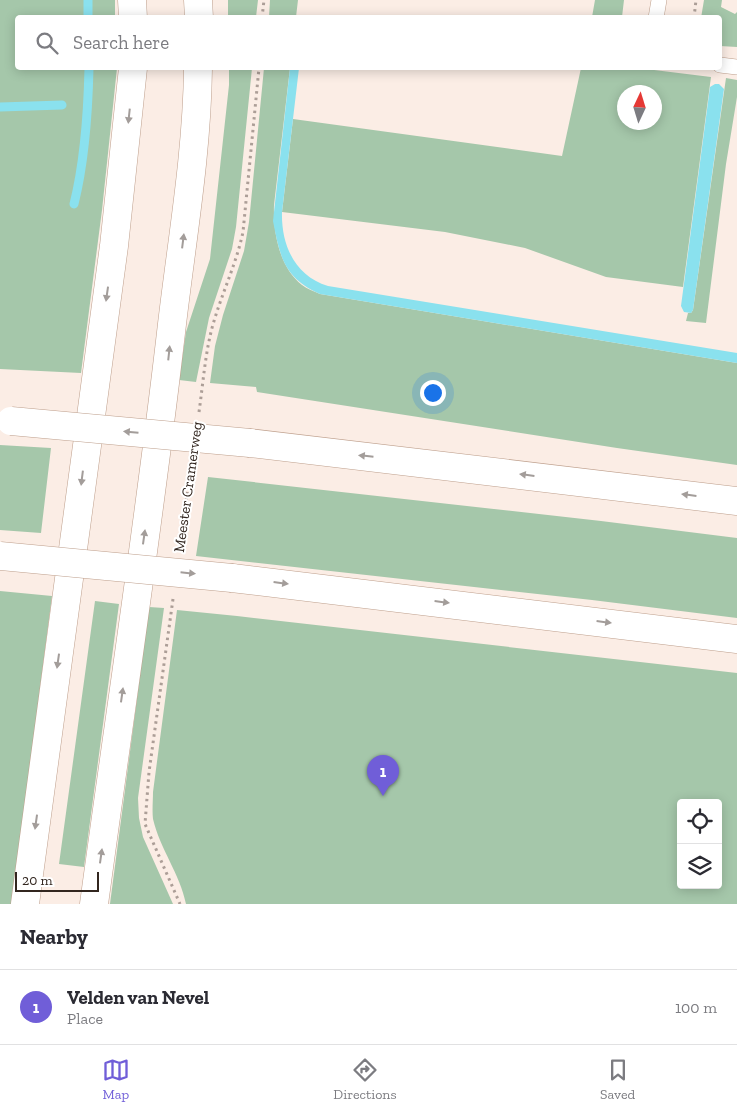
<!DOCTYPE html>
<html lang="en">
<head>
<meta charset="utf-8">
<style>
  :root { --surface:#fff; --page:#f7f7f7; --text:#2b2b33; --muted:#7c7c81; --line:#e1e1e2; --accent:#705ed8 }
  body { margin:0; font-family:"Zilla Slab",serif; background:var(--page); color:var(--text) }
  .controls { position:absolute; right:15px; bottom:15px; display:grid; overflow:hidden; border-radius:5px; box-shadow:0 2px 12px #0003 }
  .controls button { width:45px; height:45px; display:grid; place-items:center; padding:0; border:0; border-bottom:1px solid var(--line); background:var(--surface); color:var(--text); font:25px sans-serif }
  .compass { position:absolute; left:617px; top:85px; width:45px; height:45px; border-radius:50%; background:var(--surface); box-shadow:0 2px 12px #0003; rotate:4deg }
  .scale { position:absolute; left:15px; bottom:12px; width:84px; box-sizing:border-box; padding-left:5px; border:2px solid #32261f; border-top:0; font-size:14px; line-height:18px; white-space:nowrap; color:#32261f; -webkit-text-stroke:4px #fff; paint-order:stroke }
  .you { position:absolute; left:432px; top:392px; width:18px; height:18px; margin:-12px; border:4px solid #fff; border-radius:50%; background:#1a73e8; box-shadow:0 0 0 8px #1a73e833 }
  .badge { display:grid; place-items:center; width:32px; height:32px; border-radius:50%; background:var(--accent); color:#fff; font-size:16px; font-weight:700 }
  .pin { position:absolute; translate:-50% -41px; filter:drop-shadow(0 1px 2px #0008) }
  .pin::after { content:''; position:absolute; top:26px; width:18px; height:15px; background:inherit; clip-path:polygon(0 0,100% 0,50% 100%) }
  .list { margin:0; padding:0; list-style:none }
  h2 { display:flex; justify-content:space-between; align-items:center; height:65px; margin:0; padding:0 20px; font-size:21px }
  h2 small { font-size:16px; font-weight:400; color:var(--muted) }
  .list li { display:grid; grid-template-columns:32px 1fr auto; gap:15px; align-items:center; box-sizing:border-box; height:75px; padding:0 20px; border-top:1px solid var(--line) }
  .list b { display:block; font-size:19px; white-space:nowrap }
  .list p { margin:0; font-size:16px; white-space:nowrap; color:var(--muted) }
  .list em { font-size:16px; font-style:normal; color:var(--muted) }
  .icon { flex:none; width:28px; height:28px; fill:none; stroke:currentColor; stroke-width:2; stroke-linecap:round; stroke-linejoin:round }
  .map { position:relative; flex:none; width:737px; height:904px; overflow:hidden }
  .search { position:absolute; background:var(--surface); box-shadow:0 2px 12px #0003; left:15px; right:15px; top:15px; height:55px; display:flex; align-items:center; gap:12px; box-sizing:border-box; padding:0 18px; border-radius:5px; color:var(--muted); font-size:19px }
  .sheet { height:140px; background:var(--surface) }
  nav { display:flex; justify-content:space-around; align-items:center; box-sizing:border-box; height:70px; border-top:1px solid var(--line); background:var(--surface); font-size:14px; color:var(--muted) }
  nav a { display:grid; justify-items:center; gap:2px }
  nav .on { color:var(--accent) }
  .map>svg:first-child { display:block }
</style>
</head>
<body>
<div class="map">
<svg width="737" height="904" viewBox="0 0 737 904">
  <rect width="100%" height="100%" fill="#fbede5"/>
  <!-- green -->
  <path fill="#a5c7aa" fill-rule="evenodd" d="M 0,0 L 115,0 L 115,17 L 18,18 L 18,68 L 117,68 L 102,210 L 81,373 L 0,369 Z
    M 228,0 L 258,0 L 256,17 L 228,17 Z
    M 270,0 L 298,0 L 296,17 L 269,17 Z
    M 595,0 L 624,0 L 622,17 L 592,17 Z
    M 704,0 L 722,0 L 721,7 L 735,14 L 737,12 L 737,47 L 720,46 L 720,18 L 701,18 Z
    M 229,68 L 252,68 L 236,227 L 232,249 L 209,318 L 196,382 L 179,380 L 186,332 L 210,259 L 229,85 Z
    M 264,68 L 290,68 L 274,205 C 273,232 279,267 302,285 C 307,289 314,291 320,294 L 737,363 L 737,465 L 617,448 L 257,392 L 256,387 L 210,383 L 215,346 L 223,315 L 244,251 L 249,222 Z
    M 581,68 L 638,68 L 711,77 L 683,287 L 606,277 L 525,248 L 445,232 L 282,212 L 293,119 L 562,156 ZM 624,92 L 654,92 L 654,122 L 624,122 Z
    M 726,78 L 737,80 L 737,97 L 726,164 L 706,323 L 686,321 L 688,313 L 691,313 L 693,310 Z
    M 0,445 L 51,448 L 41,533 L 0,530 Z
    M 208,477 L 601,521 L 737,538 L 737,618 L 592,600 L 196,556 Z
    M 0,591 L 52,596 L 12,904 L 0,904 Z
    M 95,601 L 119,604 L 84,867 L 59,864 Z
    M 149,607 L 164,608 L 138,798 L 139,818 L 143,837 L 173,904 L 110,904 Z
    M 177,610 L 237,616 L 737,673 L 737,904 L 186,904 C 180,874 160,849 153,819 C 152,811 153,800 153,792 ZM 681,803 L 718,803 L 718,885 L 681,885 Z"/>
  <!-- water -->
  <path fill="#8ae1ee" d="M 290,68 L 299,68 L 282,212 C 281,245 295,276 328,286 L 737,353 L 737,363 L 320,294 C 284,278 280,257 273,221 Z
    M 715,84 L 719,84 L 724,89 L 693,310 L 691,313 L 684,312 L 681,306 L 710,87 Z"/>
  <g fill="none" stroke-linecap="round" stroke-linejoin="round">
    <!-- stream -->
    <path stroke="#8ae1ee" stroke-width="9" d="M 88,0 L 88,18
      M 0,107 L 62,105
      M 74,204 C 85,160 88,113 89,68"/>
    <!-- lane casing -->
    <g stroke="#be9f8c" stroke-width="16">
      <path id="lane" d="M 656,18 L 659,0
        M 720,65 L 737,67"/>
    </g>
    <!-- primary casing -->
    <g stroke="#be9f8c" stroke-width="29">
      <path id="primary" d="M 132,0 L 133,18
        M 198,0 L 199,18
        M 25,904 L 114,246 L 133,68
        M 94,904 C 120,711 150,518 172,324 C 182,239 197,154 198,68"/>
    </g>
    <!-- highway casing -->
    <g stroke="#be9f8c" stroke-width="29">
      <path id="highway" d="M 250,443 L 737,501
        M 232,578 L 737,639"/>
    </g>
    <!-- path -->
    <path stroke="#ac9e97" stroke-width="3" stroke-dasharray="2.5 4" stroke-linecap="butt" d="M 262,18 L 264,0
      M 694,18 L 696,0
      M 199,412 C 203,384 205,355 212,328 C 221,295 236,265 243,232 L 259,68
      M 180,546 L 191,465
      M 173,599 L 149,772 L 145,824 L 180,904"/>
    <!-- lane -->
    <use href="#lane" stroke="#fff" stroke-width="15"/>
    <!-- primary -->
    <use href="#primary" stroke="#fff" stroke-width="28"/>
    <!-- highway -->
    <use href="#highway" stroke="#fff" stroke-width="28"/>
    <!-- highway-bridge casing -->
    <g stroke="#be9f8c" stroke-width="29" stroke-linecap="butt">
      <path id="highway-bridge" d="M 11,421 L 250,443
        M 0,556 L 232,578"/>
    </g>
    <!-- highway-bridge -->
    <use href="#highway-bridge" stroke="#fff" stroke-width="28"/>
  </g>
  <!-- one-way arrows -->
  <defs><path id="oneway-solid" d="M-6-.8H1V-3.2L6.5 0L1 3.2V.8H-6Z" transform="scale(1.25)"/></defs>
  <g fill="#a39d9a">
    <use href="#oneway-solid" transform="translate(129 116) rotate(96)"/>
    <use href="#oneway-solid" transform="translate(183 241) rotate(-83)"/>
    <use href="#oneway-solid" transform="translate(107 294) rotate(98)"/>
    <use href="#oneway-solid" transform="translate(169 353) rotate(-84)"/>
    <use href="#oneway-solid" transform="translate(131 432) rotate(-175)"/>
    <use href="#oneway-solid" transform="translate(366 456) rotate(-174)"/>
    <use href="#oneway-solid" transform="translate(527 475) rotate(-173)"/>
    <use href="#oneway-solid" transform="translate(82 478) rotate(97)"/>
    <use href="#oneway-solid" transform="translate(689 495) rotate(-173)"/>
    <use href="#oneway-solid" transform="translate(144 537) rotate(-82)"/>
    <use href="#oneway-solid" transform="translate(188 573) rotate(6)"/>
    <use href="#oneway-solid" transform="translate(281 583) rotate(7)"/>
    <use href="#oneway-solid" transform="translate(442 602) rotate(7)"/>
    <use href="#oneway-solid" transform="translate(604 622) rotate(7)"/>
    <use href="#oneway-solid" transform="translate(58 661) rotate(98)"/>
    <use href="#oneway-solid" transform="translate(122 695) rotate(-82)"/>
    <use href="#oneway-solid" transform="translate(36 822) rotate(98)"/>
    <use href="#oneway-solid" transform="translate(101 856) rotate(-82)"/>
  </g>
  <g text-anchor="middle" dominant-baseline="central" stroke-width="4" stroke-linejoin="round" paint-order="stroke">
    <!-- street labels -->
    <g font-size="15" fill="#32261f" stroke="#fff">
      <text transform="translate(188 487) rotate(-82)">Meester Cramerweg</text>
    </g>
  </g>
</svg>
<div class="controls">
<button><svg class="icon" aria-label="locate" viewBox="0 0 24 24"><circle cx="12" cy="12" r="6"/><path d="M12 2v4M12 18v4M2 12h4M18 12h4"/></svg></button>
<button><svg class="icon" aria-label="layers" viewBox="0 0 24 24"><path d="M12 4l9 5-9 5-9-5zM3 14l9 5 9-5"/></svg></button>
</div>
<svg class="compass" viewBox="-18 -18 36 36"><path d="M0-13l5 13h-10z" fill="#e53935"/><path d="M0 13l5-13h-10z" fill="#7c7c81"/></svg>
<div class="scale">20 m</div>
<div class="you"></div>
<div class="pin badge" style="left:383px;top:796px">1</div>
<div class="search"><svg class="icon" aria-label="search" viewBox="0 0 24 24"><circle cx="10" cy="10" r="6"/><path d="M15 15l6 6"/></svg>Search here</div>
</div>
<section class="sheet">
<h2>Nearby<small></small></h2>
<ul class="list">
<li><span class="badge">1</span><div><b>Velden van Nevel</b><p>Place</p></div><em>100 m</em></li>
</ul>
</section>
<nav>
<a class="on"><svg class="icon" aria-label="map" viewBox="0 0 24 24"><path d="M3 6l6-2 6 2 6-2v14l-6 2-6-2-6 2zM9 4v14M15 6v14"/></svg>Map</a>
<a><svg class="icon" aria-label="directions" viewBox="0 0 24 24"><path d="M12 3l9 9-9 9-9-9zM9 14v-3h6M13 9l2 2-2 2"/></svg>Directions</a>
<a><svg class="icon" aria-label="saved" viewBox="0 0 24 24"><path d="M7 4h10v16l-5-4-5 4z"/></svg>Saved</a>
</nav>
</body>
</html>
